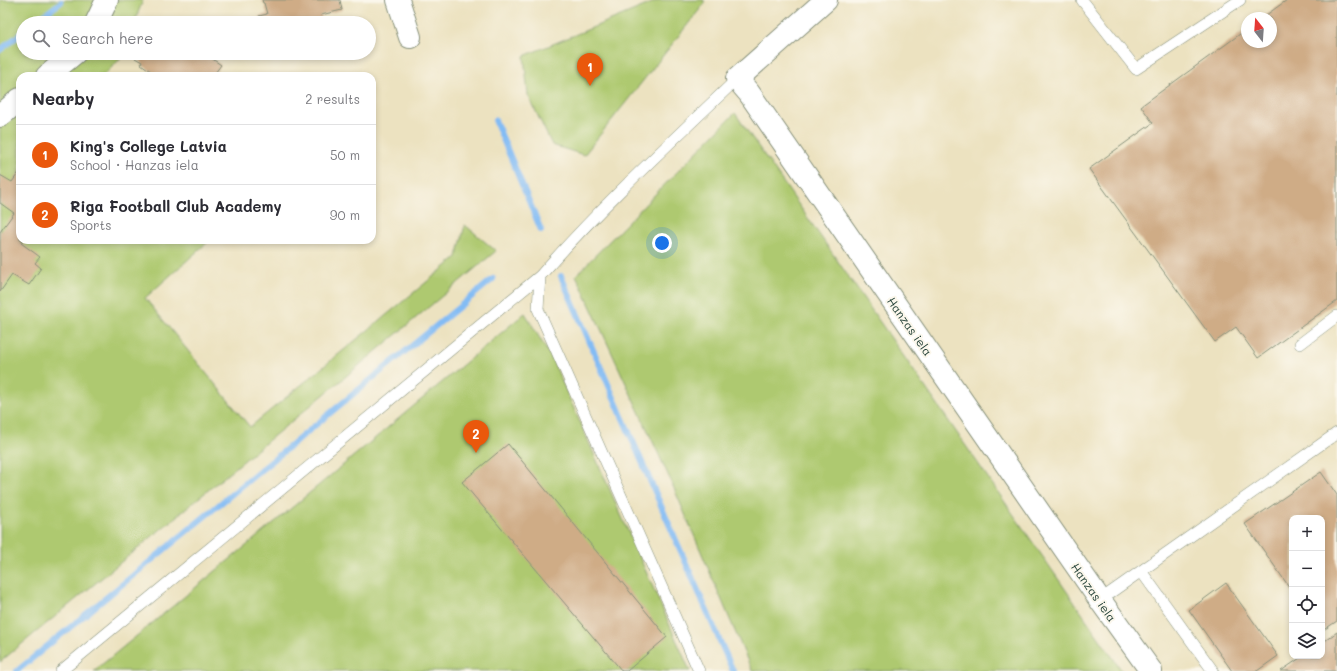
<!DOCTYPE html>
<html lang="en">
<head>
<meta charset="utf-8">
<style>
  :root { --surface:#fff; --page:#f2f2f3; --text:#2b2b33; --muted:#7c7c81; --line:#e1e1e2; --accent:#ea580c }
  body { margin:0; font-family:Mali,sans-serif; background:var(--page); color:var(--text) }
  .controls { position:absolute; right:12px; bottom:12px; display:grid; overflow:hidden; border-radius:8px; box-shadow:0 2px 6px #0003 }
  .controls button { width:36px; height:36px; display:grid; place-items:center; padding:0; border:0; border-bottom:1px solid var(--line); background:var(--surface); color:var(--text); font:20px sans-serif }
  .compass { position:absolute; left:1241px; top:12px; width:36px; height:36px; border-radius:50%; background:var(--surface); box-shadow:0 2px 6px #0003; rotate:343deg }
  .you { position:absolute; left:662px; top:243px; width:14px; height:14px; margin:-10px; border:3px solid #fff; border-radius:50%; background:#1a73e8; box-shadow:0 0 0 6px #1a73e833 }
  .badge { display:grid; place-items:center; width:26px; height:26px; border-radius:50%; background:var(--accent); color:#fff; font-size:13px; font-weight:700 }
  .pin { position:absolute; translate:-50% -33px; filter:drop-shadow(0 1px 2px #0008) }
  .pin::after { content:''; position:absolute; top:21px; width:14px; height:12px; background:inherit; clip-path:polygon(0 0,100% 0,50% 100%) }
  .list { margin:0; padding:0; list-style:none }
  h2 { display:flex; justify-content:space-between; align-items:center; height:52px; margin:0; padding:0 16px; font-size:17px }
  h2 small { font-size:13px; font-weight:400; color:var(--muted) }
  .list li { display:grid; grid-template-columns:26px 1fr auto; gap:12px; align-items:center; box-sizing:border-box; height:60px; padding:0 16px; border-top:1px solid var(--line) }
  .list b { display:block; font-size:15px; white-space:nowrap }
  .list p { margin:0; font-size:13px; white-space:nowrap; color:var(--muted) }
  .list em { font-size:13px; font-style:normal; color:var(--muted) }
  .icon { flex:none; width:22px; height:22px; fill:none; stroke:currentColor; stroke-width:2; stroke-linecap:round; stroke-linejoin:round }
  .map { position:relative; flex:none; width:1337px; height:671px; overflow:hidden }
  .search { position:absolute; background:var(--surface); box-shadow:0 2px 6px #0003; left:16px; top:16px; width:360px; height:44px; display:flex; align-items:center; gap:10px; box-sizing:border-box; padding:0 14px; border-radius:22px; color:var(--muted); font-size:15px }
  .panel { position:absolute; background:var(--surface); box-shadow:0 2px 6px #0003; left:16px; top:72px; width:360px; height:172px; border-radius:12px }
  .map>svg:first-child { display:block }
</style>
</head>
<body>
<div class="map">
<svg width="1337" height="671" viewBox="0 0 1337 671">
  <rect width="100%" height="100%" fill="#fbf7ec"/>
  <filter id="ink" filterUnits="userSpaceOnUse"><feTurbulence type="fractalNoise" baseFrequency=".025" numOctaves="2"/><feDisplacementMap in="SourceGraphic" scale="8" xChannelSelector="R" yChannelSelector="G"/><feConvolveMatrix kernelMatrix="1 2 1 2 8 2 1 2 1" color-interpolation-filters="sRGB"/></filter>
  <filter id="wash" filterUnits="userSpaceOnUse"><feTurbulence type="fractalNoise" baseFrequency=".012" numOctaves="4" result="noise"/><feDisplacementMap in="SourceGraphic" scale="16" xChannelSelector="R" yChannelSelector="G"/><feGaussianBlur stdDeviation="0.9" result="paint"/><feColorMatrix in="noise" values="0 0 0 0 0 0 0 0 0 0 0 0 0 0 0 0 0 1.4 0 .05"/><feComposite in="paint" operator="in"/></filter>
  <g filter="url(#wash)">
    <rect width="100%" height="100%" fill="#ece2c0"/>
    <!-- green -->
    <path fill="#aec96f" stroke="#668352" d="M 0,0 L 143,0 L 134,23 L 23,23 L 23,53 L 122,53 L 120,59 L 103,76 L 20,76 L 20,240 L 210,240 L 145,298 L 250,427 L 457,257 L 465,225 L 496,251 L 338,383 L 0,662 Z
      M 659,0 L 704,0 L 704,4 L 584,155 L 552,145 L 528,95 L 524,56 Z
      M 735,113 L 1122,671 L 752,671 L 670,479 L 576,275 Z
      M 525,313 L 552,359 L 690,671 L 94,671 L 246,546 Z"/>
    <g fill="none" stroke-linecap="round" stroke-linejoin="round">
      <!-- stream -->
      <path stroke="#83bcf4" stroke-width="6" d="M 34,23 L 61,2
        M 0,50 L 23,32
        M 495,120 L 541,230
        M 561,276 L 733,671
        M 17,671 L 493,279"/>
    </g>
    <g id="blocks">
      <!-- building -->
      <path fill="#cfac86" d="M 262,0 L 340,0 L 342,10 L 321,15 L 323,23 L 260,23 L 259,16 L 267,14 L 264,3 L 263,3 Z
        M 1287,0 L 1337,0 L 1337,301 L 1258,358 L 1236,327 L 1215,342 L 1089,169 L 1153,123 L 1141,106 L 1247,29 L 1247,42 L 1271,42 L 1271,18 L 1262,18 Z
        M 138,53 L 204,53 L 221,65 L 215,73 L 218,76 L 158,76 L 141,64 L 142,62 L 135,58 Z
        M 20,171 L 20,240 L 23,240 L 21,243 L 40,257 L 35,263 L 41,268 L 29,285 L 12,275 L 0,292 L 0,232 L 14,213 L 0,203 L 0,175 L 12,182 Z
        M 508,444 L 667,637 L 627,671 L 622,671 L 462,482 Z
        M 1321,472 L 1337,495 L 1337,621 L 1322,631 L 1322,518 L 1292,518 L 1292,591 L 1245,524 Z
        M 1226,583 L 1278,656 L 1257,671 L 1232,671 L 1189,610 Z
        M 1337,632 L 1337,671 L 1281,671 L 1303,656 L 1322,656 L 1322,643 Z"/>
    </g>
  </g>
  <g filter="url(#ink)">
    <use href="#blocks" fill-opacity="0" stroke="#86907a" stroke-width="1"/>
    <g fill="none" stroke-linecap="round" stroke-linejoin="round">
      <!-- lane casing -->
      <g stroke="#86907a" stroke-width="12">
        <path id="lane" d="M 1082,0 L 1136,69 L 1240,0
          M 540,276 L 538,309 L 699,671
          M 1300,344 L 1337,316
          M 1141,571 L 1213,671
          M 1100,600 L 1337,433
          M 61,671 L 540,276 C 601,206 670,143 737,79"/>
      </g>
      <!-- street casing -->
      <g stroke="#86907a" stroke-width="24">
        <path id="street" d="M 398,0 L 410,37
          M 96,23 L 107,0
          M 47,76 L 75,53
          M 0,116 L 20,99"/>
      </g>
      <!-- secondary casing -->
      <g stroke="#86907a" stroke-width="24">
        <path id="secondary" d="M 826,0 L 737,79 L 749,93 L 1100,600 L 1151,671"/>
      </g>
      <!-- lane -->
      <use href="#lane" stroke="#fff" stroke-width="11"/>
      <!-- street -->
      <use href="#street" stroke="#fff" stroke-width="22"/>
      <!-- secondary -->
      <use href="#secondary" stroke="#fff" stroke-width="22"/>
    </g>
  </g>
  <g text-anchor="middle" dominant-baseline="central" stroke-width="4" stroke-linejoin="round" paint-order="stroke">
    <!-- street labels -->
    <g font-size="12" fill="#1f3d34" stroke="#fbf7ec">
      <text transform="translate(910 326) rotate(55)">Hanzas iela</text>
      <text transform="translate(1094 592) rotate(55)">Hanzas iela</text>
    </g>
  </g>
</svg>
<div class="controls">
<button>+</button>
<button>−</button>
<button><svg class="icon" aria-label="locate" viewBox="0 0 24 24"><circle cx="12" cy="12" r="6"/><path d="M12 2v4M12 18v4M2 12h4M18 12h4"/></svg></button>
<button><svg class="icon" aria-label="layers" viewBox="0 0 24 24"><path d="M12 4l9 5-9 5-9-5zM3 14l9 5 9-5"/></svg></button>
</div>
<svg class="compass" viewBox="-18 -18 36 36"><path d="M0-13l5 13h-10z" fill="#e53935"/><path d="M0 13l5-13h-10z" fill="#7c7c81"/></svg>
<div class="you"></div>
<div class="pin badge" style="left:590px;top:86px">1</div>
<div class="pin badge" style="left:476px;top:453px">2</div>
<div class="search"><svg class="icon" aria-label="search" viewBox="0 0 24 24"><circle cx="10" cy="10" r="6"/><path d="M15 15l6 6"/></svg>Search here</div>
<section class="panel">
<h2>Nearby<small>2 results</small></h2>
<ul class="list">
<li><span class="badge">1</span><div><b>King's College Latvia</b><p>School · Hanzas iela</p></div><em>50 m</em></li>
<li><span class="badge">2</span><div><b>Riga Football Club Academy</b><p>Sports</p></div><em>90 m</em></li>
</ul>
</section>
</div>
</body>
</html>
